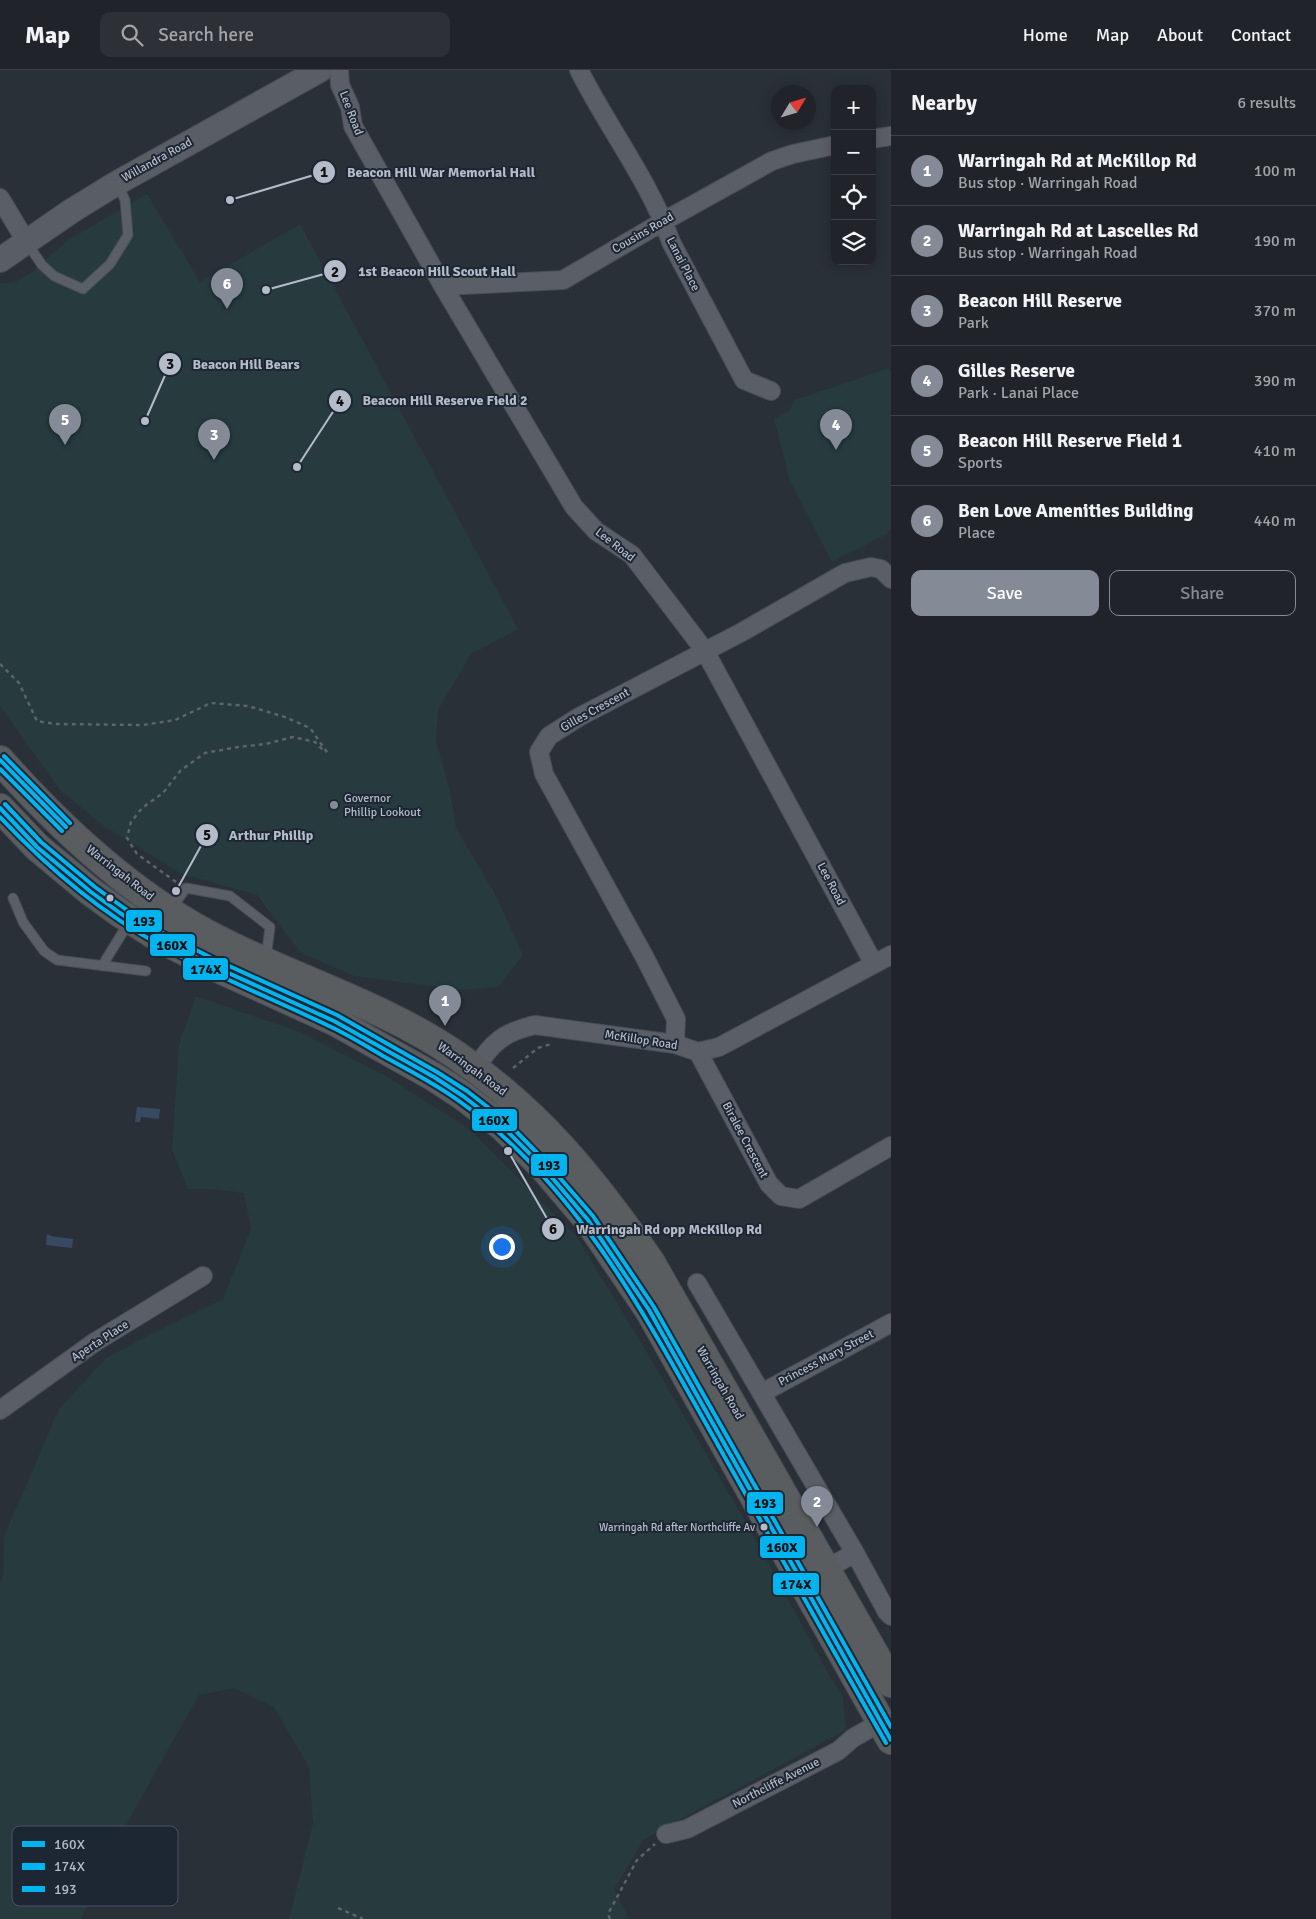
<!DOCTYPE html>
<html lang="en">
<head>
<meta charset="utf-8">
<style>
  :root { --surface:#20242a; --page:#2d3036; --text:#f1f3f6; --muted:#a2a4a8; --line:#3d4147; --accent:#848b96 }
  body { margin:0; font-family:Signika,sans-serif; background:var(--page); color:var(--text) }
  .controls { position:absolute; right:15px; top:15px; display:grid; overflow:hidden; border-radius:10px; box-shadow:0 2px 12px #0003 }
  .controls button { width:45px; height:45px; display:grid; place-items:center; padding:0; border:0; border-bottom:1px solid var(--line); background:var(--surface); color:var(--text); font:25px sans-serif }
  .compass { position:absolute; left:771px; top:15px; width:45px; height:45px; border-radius:50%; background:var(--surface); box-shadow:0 2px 12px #0003; rotate:52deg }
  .you { position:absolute; left:501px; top:1176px; width:18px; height:18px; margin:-12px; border:4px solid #fff; border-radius:50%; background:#1a73e8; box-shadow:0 0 0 8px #1a73e833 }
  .badge { display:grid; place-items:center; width:32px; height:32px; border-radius:50%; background:var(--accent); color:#fff; font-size:16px; font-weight:700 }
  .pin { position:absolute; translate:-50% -41px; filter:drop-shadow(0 1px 2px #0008) }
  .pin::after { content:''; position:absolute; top:26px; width:18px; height:15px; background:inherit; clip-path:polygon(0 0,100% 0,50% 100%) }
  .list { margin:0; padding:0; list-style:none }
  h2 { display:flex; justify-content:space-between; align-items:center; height:65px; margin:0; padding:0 20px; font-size:21px }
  h2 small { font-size:16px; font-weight:400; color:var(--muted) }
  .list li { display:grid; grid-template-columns:32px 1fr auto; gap:15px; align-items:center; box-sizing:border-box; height:70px; padding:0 20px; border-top:1px solid var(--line) }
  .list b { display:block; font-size:19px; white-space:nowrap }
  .list p { margin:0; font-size:16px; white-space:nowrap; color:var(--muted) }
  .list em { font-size:16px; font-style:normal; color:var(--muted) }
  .actions { display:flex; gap:10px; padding:15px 20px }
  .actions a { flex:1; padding:11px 0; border:1px solid var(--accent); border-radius:10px; text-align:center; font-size:18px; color:var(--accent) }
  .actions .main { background:var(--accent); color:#fff }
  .icon { flex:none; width:28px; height:28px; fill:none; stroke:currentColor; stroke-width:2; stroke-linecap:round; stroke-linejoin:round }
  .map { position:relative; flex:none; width:891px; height:1849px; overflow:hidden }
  header { display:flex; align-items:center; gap:30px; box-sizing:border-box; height:70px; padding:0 25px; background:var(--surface); border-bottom:1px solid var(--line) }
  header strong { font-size:24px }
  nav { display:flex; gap:28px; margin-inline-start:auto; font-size:18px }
  .search { width:350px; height:45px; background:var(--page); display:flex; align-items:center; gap:12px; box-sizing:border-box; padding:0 18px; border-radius:10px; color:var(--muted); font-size:19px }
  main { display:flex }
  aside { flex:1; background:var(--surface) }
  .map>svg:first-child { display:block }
</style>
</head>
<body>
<header>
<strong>Map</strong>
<div class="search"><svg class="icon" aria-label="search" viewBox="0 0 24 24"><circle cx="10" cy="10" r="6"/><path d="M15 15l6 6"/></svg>Search here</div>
<nav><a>Home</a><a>Map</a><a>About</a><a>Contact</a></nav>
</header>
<main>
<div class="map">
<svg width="891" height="1849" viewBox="0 0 891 1849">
  <rect width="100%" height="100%" fill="#2a3038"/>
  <!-- green -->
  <path fill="#273a3e" d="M 147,124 L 200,212 L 300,154 L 518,559 L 471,584 L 438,640 L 436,671 L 450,721 L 456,758 L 495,824 L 523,885 L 498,917 L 462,920 L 354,906 L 301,883 L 257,825 L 182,804 L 104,756 L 60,720 L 0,636 L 0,214 L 15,212 L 29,204 L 68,170 Z
    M 889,298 L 891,302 L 891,459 L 885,465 L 832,492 L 790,411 L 774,349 L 789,341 L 795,330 Z
    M 196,926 L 300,962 L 386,1006 L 469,1059 L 577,1167 L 655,1296 L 752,1463 L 829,1605 L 843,1626 L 846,1660 L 644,1769 L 614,1819 L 629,1849 L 289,1849 L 313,1753 L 309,1697 L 274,1637 L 234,1618 L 199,1625 L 109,1785 L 81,1849 L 0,1849 L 0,1512 L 3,1506 L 4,1466 L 59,1339 L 106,1288 L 155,1262 L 223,1229 L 251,1159 L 244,1123 L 211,1119 L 188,1119 L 172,1080 L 179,974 Z"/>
  <!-- water -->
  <path fill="#384963" d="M 137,1037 L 160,1039 L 159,1049 L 141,1047 L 140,1052 L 135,1052 Z
    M 47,1164 L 51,1166 L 73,1169 L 72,1178 L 46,1175 Z"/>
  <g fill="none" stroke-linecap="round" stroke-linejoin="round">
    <!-- lane casing -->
    <g stroke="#484c53" stroke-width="11">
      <path id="lane" d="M 27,173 L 42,195 L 54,206 L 83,219 L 110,194 L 128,165 L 125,130 L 117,113
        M 13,828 L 23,852 L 44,881 L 57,890 L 146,901
        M 171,839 L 186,818 L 230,826 L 270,857 L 266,888
        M 102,896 L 129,852"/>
    </g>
    <!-- street casing -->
    <g stroke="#484c53" stroke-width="20">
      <path id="street" d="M 339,0 L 340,15 L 350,37 L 353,56 L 443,216 L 574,437 L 596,461 L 632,485 L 705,581 L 874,894
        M 579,0 C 608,58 649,110 671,172 L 744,310 L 771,321
        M 872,69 L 891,66
        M 0,128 L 27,173
        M 443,216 L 563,210 L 664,151 L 772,91 L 793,84 L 835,75
        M 675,974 L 676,949 L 644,886 L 544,704 L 539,682 L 549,666 L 579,647 L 742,562 L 845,503 L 871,497 L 881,499 L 891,509
        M 698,982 L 769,1114 L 781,1126 L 799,1129 L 891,1076
        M 475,999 C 492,972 504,962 535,955 L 675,974 L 698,982 L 719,977 L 891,885
        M 697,1213 L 855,1483 L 887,1542 L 891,1546
        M 762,1323 L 891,1253
        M 0,1340 L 95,1272 L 203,1206
        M 826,1499 L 855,1483
        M 666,1764 L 687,1759 L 838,1681 L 853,1668 L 881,1652"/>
    </g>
    <!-- secondary casing -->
    <g stroke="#484c53" stroke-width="26">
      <path id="secondary" d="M 0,190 L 73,140 L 117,113 L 320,0"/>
    </g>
    <!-- highway casing -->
    <g stroke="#474c53" stroke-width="30">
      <path id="highway" d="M 0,690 C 62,760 135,828 219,870 C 297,910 383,935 456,985 C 540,1043 592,1108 650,1191 L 891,1613
        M 0,738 L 37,777 L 91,822 L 120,843 L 161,869 L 213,896 L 334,951 L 434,1007 L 463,1026 L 503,1057 L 543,1097 L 588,1150 L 649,1240 L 891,1670"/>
    </g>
    <!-- path -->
    <path stroke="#5d636a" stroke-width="2.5" stroke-dasharray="4 4" stroke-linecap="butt" d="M 0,594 L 19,613 L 37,651 L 55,654 L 143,655 L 175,650 L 211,633 L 248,636 L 285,647 L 310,658 L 329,685
      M 176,812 L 137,784 L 127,768 L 131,752 L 142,738 L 163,723 L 180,701 L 205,683 L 238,677 L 266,674 L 293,667 L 315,672 L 325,682
      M 513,998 L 538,978 L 551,974
      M 338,1838 L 363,1849
      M 610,1849 L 608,1844 L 637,1790 L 655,1774"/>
    <!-- lane -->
    <use href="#lane" stroke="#5a5e66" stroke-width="9"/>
    <!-- street -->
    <use href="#street" stroke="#5a5e66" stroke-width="18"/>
    <!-- secondary -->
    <use href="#secondary" stroke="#595d64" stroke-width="24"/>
    <!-- highway -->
    <use href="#highway" stroke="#5a5d60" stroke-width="28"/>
    <!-- bus-1 casing -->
    <g stroke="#1d2633" stroke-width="8">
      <path id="bus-1" d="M 0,690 L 66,757
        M 0,738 L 37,777 L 91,822 L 120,843 L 161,869 L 213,896 L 334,951 L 434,1007 L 463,1026 L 503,1057 L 543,1097 L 588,1150 L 649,1240 L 891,1670"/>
    </g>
    <!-- bus-2 casing -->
    <g stroke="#1d2633" stroke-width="8">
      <path id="bus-2" d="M 0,699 L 62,761
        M 0,747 C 47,797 100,842 160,875 C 214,906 271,928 327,955 C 347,964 366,976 385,987 C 410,1001 436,1014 459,1031 C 582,1118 651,1257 723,1384 C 777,1480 831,1577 886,1673"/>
    </g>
    <!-- bus-3 casing -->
    <g stroke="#1d2633" stroke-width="8">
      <path id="bus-3" d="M 4,686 L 70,753
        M 5,734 L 41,772 L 95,817 L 124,838 L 164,864 L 216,890 L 337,945 L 437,1002 L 467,1021 L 507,1052 L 547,1093 L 593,1146 L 654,1237 L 891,1657"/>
    </g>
    <!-- bus-1 -->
    <use href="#bus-1" stroke="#00b5ef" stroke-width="4"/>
    <!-- bus-2 -->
    <use href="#bus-2" stroke="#00b5ef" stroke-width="4"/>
    <!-- bus-3 -->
    <use href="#bus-3" stroke="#00b5ef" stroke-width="4"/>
  </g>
  <!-- markers -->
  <circle fill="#848b96" stroke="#1d2633" stroke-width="2" cx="334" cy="735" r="5"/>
  <g fill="#b4bcc9" stroke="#1d2633" stroke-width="2">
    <circle cx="110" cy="828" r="4.5"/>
    <circle cx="764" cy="1457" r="4.5"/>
  </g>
  <g text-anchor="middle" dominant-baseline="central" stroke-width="4" stroke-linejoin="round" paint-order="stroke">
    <!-- bus labels -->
    <g font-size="11" fill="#b4bcc9" stroke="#1d2633" text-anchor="end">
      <text x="755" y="1457">Warringah Rd after Northcliffe Av</text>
    </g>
    <!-- street labels -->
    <g font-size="12" fill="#b4bcc9" stroke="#1d2633">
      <text transform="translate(351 43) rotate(69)">Lee Road</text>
      <text transform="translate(157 90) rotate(-29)">Willandra Road</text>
      <text transform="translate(643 163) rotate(-30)">Cousins Road</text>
      <text transform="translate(683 194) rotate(63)">Lanai Place</text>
      <text transform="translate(615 475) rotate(38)">Lee Road</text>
      <text transform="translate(595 640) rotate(-29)">Gilles Crescent</text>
      <text transform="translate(120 803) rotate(38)">Warringah Road</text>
      <text transform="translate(831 814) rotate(62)">Lee Road</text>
      <text transform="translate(641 970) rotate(9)">McKillop Road</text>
      <text transform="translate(472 999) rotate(36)">Warringah Road</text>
      <text transform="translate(745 1070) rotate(62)">Biralee Crescent</text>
      <text transform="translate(100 1271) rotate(-33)">Aperta Place</text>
      <text transform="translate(826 1288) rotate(-28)">Princess Mary Street</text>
      <text transform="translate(720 1313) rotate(60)">Warringah Road</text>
      <text transform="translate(776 1713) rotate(-27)">Northcliffe Avenue</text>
    </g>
    <!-- poi labels -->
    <g font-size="12" fill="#b4bcc9" stroke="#1d2633" text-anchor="start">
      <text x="344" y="728">Governor<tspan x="344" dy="14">Phillip Lookout</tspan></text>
    </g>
  </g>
  <!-- legend -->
  <rect x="12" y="1756" width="166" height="80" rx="8" fill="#1d2633" stroke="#4a5360" stroke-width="1"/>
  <rect x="22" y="1771" width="23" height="6" fill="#00b5ef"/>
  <rect x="22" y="1793" width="23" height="7" fill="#00b5ef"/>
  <rect x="22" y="1816" width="23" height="6" fill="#00b5ef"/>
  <g font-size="14" fill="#b4bcc9">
    <text x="54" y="1779">160X</text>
    <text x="54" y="1801">174X</text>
    <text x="54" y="1824">193</text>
  </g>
  <!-- callouts -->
  <path fill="none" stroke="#b4bcc9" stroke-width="2" d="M230 130L324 102M266 220L335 201M145 351L170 294M297 397L340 331M176 821L207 765M508 1081L553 1159"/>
  <g fill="#b4bcc9" stroke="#1d2633" stroke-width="2">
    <circle cx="230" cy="130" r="5"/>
    <circle cx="266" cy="220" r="5"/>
    <circle cx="145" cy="351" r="5"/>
    <circle cx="297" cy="397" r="5"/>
    <circle cx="176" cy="821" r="5"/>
    <circle cx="508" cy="1081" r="5"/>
    <circle cx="324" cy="102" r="12"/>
    <circle cx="335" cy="201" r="12"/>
    <circle cx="170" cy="294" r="12"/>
    <circle cx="340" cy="331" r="12"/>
    <circle cx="207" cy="765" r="12"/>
    <circle cx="553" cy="1159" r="12"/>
  </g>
  <g font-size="15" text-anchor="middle" font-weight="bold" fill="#111">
    <text x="324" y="107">1</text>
    <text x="335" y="207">2</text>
    <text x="170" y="299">3</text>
    <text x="340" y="336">4</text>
    <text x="207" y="770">5</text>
    <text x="553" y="1164">6</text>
  </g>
  <g font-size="14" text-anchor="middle" font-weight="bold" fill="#b4bcc9" stroke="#1d2633" stroke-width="4" stroke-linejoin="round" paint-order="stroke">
    <text x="441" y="107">Beacon Hill War Memorial Hall</text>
    <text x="437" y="206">1st Beacon Hill Scout Hall</text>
    <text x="246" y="299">Beacon Hill Bears</text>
    <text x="445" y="335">Beacon Hill Reserve Field 2</text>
    <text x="271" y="770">Arthur Phillip</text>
    <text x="669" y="1164">Warringah Rd opp McKillop Rd</text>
  </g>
  <g stroke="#1d2633" stroke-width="2">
    <rect x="125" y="839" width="38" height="24" rx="5" fill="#00b5ef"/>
    <rect x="149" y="863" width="47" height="24" rx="5" fill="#00b5ef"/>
    <rect x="182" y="887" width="47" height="24" rx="5" fill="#00b5ef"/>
    <rect x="471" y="1038" width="47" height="24" rx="5" fill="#00b5ef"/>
    <rect x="530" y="1083" width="38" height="24" rx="5" fill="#00b5ef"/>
    <rect x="746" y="1421" width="38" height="24" rx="5" fill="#00b5ef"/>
    <rect x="759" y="1465" width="47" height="24" rx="5" fill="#00b5ef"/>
    <rect x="772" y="1502" width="48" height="24" rx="5" fill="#00b5ef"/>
  </g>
  <g font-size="14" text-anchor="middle" font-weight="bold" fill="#111">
    <text x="144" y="856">193</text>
    <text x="172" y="880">160X</text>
    <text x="206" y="904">174X</text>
    <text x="494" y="1055">160X</text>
    <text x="549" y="1100">193</text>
    <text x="765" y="1438">193</text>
    <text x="782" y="1482">160X</text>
    <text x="796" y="1519">174X</text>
  </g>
</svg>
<div class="controls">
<button>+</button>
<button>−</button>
<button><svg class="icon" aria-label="locate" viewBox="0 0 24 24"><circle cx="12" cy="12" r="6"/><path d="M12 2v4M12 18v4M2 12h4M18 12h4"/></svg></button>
<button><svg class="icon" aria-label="layers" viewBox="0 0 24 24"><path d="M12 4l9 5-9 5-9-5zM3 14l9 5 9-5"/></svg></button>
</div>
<svg class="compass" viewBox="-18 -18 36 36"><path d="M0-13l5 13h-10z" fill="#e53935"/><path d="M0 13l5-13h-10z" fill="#a2a4a8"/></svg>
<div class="you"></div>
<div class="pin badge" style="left:445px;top:956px">1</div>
<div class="pin badge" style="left:817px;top:1457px">2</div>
<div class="pin badge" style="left:214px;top:390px">3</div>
<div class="pin badge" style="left:836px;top:380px">4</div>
<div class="pin badge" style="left:65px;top:375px">5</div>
<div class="pin badge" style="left:227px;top:239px">6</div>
</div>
<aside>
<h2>Nearby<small>6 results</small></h2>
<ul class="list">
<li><span class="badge">1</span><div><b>Warringah Rd at McKillop Rd</b><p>Bus stop · Warringah Road</p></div><em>100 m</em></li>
<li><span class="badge">2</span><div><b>Warringah Rd at Lascelles Rd</b><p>Bus stop · Warringah Road</p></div><em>190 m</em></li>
<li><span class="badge">3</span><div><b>Beacon Hill Reserve</b><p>Park</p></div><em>370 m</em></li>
<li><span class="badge">4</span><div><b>Gilles Reserve</b><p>Park · Lanai Place</p></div><em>390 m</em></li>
<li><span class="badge">5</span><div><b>Beacon Hill Reserve Field 1</b><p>Sports</p></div><em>410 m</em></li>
<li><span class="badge">6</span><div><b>Ben Love Amenities Building</b><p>Place</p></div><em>440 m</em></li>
</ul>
<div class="actions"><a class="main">Save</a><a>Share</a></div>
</aside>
</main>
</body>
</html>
